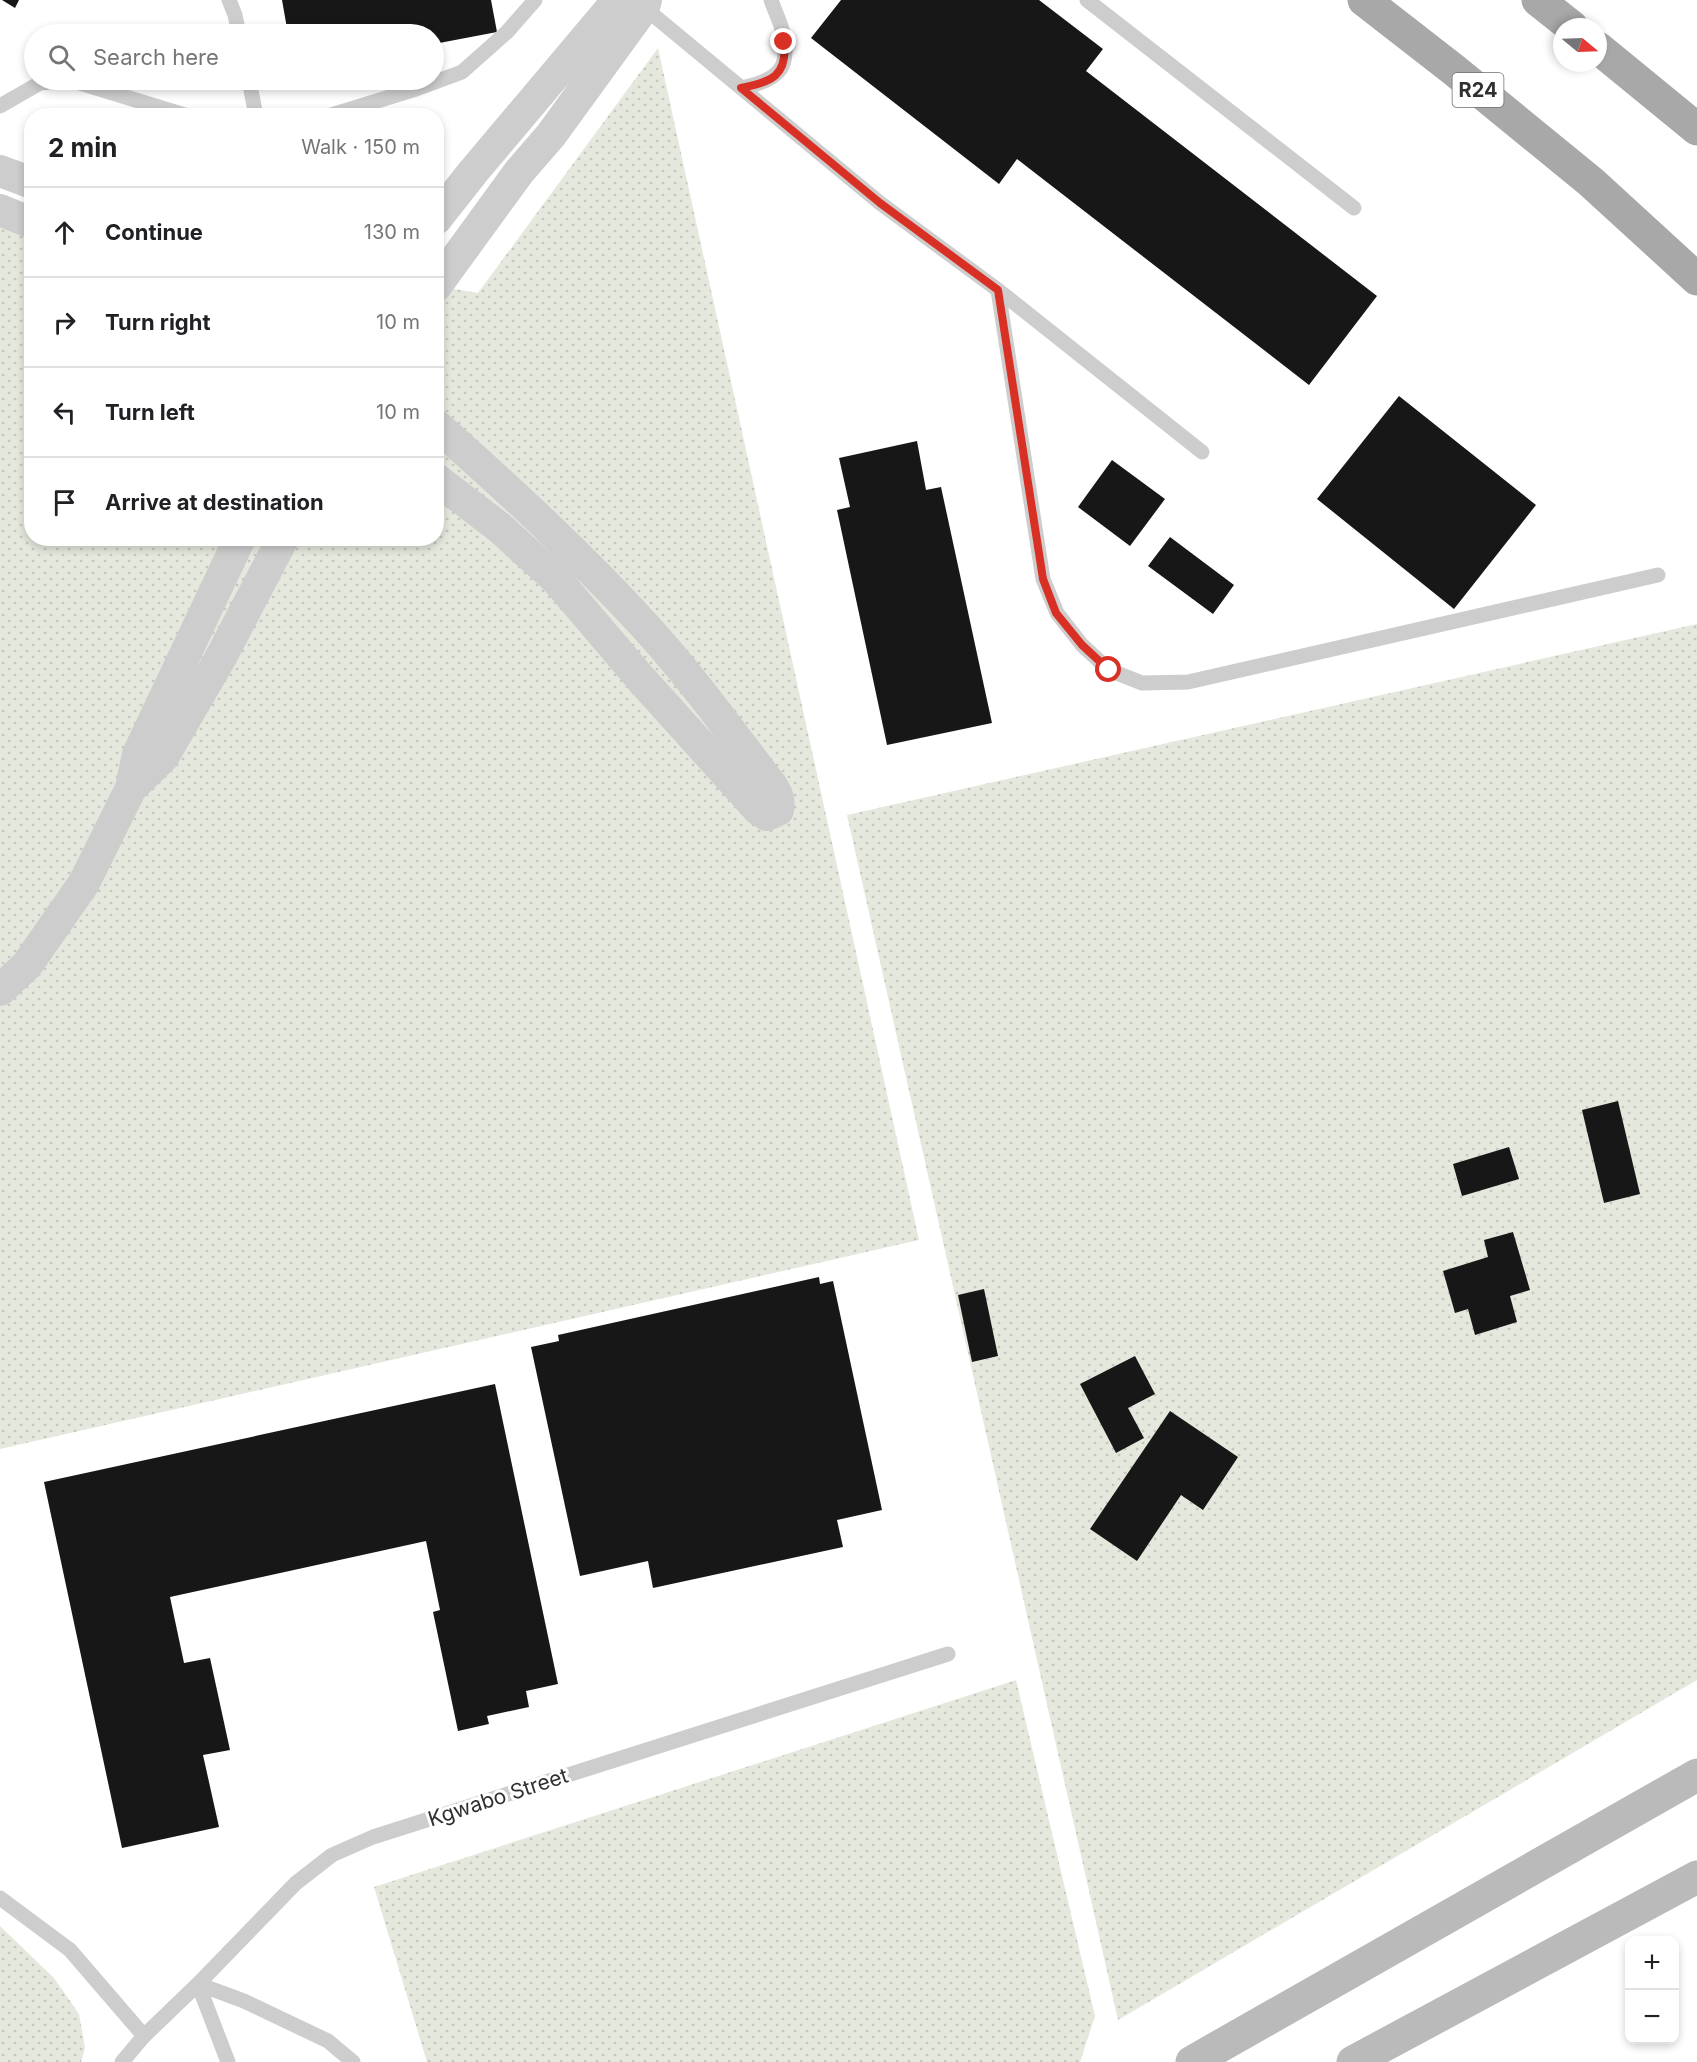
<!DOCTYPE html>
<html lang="en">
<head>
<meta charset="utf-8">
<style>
  :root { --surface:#fff; --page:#f6f6f6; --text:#202124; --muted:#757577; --line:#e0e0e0 }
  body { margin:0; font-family:Inter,sans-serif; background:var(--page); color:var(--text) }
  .controls { position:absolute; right:18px; bottom:18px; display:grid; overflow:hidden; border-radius:12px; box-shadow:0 3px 9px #0003 }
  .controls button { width:54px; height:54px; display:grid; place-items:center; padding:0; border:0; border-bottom:2px solid var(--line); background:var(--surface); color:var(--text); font:30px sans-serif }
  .compass { position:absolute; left:1553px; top:18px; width:54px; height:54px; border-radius:50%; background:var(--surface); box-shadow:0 3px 9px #0003; rotate:109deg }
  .stop { position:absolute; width:18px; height:18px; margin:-14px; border:4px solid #d93025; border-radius:50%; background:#fff }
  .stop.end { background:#d93025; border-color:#fff; box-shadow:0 2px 6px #0008 }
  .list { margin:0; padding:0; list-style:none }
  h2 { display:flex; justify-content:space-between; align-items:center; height:78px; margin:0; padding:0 24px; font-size:26px }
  h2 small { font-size:20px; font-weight:400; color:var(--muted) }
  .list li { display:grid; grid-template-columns:39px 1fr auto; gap:18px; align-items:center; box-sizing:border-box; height:90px; padding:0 24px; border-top:2px solid var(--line) }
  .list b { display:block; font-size:22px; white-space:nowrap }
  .list em { font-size:20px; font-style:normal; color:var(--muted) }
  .icon { flex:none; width:33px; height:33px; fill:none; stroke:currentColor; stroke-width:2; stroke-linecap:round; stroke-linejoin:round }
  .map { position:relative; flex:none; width:1697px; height:2062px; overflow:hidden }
  .search { position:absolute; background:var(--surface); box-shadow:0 3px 9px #0003; left:24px; top:24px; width:420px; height:66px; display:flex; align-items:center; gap:15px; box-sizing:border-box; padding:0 21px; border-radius:33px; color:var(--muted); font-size:22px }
  .panel { position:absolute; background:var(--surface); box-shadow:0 3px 9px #0003; left:24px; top:108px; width:420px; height:438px; border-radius:24px }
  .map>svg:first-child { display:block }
</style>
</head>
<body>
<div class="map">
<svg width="1697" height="2062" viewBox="0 0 1697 2062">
  <defs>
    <pattern id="grass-dots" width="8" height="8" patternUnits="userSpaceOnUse" patternTransform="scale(1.5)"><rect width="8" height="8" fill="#e4e8dd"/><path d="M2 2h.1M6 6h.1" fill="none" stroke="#c4c7be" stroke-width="1.8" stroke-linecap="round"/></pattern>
  </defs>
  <rect width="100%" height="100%" fill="#fff"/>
  <!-- grass -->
  <path fill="url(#grass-dots)" d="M 658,48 L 919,1240 L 0,1449 L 0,214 L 31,219 L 32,538 L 436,538 L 437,286 L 478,293 Z
    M 1697,624 L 1697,1680 L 1118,2020 L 847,815 Z
    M 1016,1680 L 1095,2016 L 1080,2062 L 427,2062 L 374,1887 Z
    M 0,1926 L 54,1978 L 79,2014 L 85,2048 L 81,2062 L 0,2062 Z"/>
  <!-- building -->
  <path fill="#171717" d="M 2,0 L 19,0 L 15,8 Z
    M 282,0 L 491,0 L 497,32 L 434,44 L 434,34 L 288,34 Z
    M 841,0 L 1039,0 L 1103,49 L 1086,71 L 1377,296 L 1309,385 L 1017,159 L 999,184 L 811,38 Z
    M 1399,396 L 1536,505 L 1454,609 L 1317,499 Z
    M 917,441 L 926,490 L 941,487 L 992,723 L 887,745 L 837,510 L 850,507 L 839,458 Z
    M 1112,460 L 1165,499 L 1130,546 L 1078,507 Z
    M 1170,537 L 1234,585 L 1213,614 L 1148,566 Z
    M 1618,1101 L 1640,1194 L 1604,1203 L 1582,1110 Z
    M 1509,1147 L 1519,1179 L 1462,1196 L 1453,1164 Z
    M 1513,1232 L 1530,1290 L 1510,1296 L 1517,1322 L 1475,1335 L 1468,1309 L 1455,1313 L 1443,1271 L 1488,1257 L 1484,1240 Z
    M 819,1277 L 820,1284 L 833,1281 L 882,1510 L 837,1520 L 843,1547 L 653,1588 L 648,1561 L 580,1576 L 531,1347 L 559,1341 L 558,1335 Z
    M 984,1289 L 998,1356 L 972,1362 L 958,1295 Z
    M 1135,1356 L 1155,1394 L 1128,1408 L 1144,1438 L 1116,1453 L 1080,1384 Z
    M 495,1384 L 558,1684 L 526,1691 L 529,1707 L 487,1716 L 489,1724 L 458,1731 L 433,1612 L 440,1610 L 426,1541 L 170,1597 L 184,1663 L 210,1658 L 230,1750 L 203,1755 L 219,1827 L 122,1848 L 44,1482 Z
    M 1170,1411 L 1238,1457 L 1203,1510 L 1181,1495 L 1137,1561 L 1090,1529 Z"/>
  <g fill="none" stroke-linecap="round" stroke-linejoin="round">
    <!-- service -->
    <path stroke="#cdcdcd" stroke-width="15" d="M 229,0 L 235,15 L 239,34
      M 1087,0 L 1354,208
      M 640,4 L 880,203 L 998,290 L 1202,452
      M 249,80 L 256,116
      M 741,88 C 780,80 793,67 781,26 C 778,17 774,9 771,0
      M 0,106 L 40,83 L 70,80 L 188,116
      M 328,116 L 416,89 L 462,72 L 507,32 L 535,0
      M 998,290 L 1043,579 L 1057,613 L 1082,645 L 1109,670 L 1142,683 L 1188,682 L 1658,575
      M 0,1898 L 70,1950 L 144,2036
      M 198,1984 L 244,2001 L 328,2041 L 353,2062
      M 198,1984 L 228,2062
      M 122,2062 L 144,2036 L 198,1984 L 296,1883 L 332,1855 L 373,1837 L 948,1654"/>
    <!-- minor -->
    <path stroke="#cdcdcd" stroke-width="32" d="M 0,171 L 32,183
      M 0,210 L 32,223
      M 436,219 L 473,172 L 618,0
      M 436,286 L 519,172 L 551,135 L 644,7 L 646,0
      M 436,425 C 508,489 579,554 644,625 C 690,675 730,731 772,786 C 777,794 780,800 778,810 L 767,815 L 759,810 L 641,679 L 556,579 L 500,528 L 436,479
      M 131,788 L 163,757 L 221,657 L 283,538
      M 0,990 L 27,965 L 84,883 L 131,788 L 138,754 L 240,538"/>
    <!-- secondary -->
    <path stroke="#bababa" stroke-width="33" d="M 1192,2062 L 1697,1775
      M 1353,2062 L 1697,1877"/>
    <!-- primary -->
    <path stroke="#a8a8a8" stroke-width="33" d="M 1364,0 L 1454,70 L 1591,182 L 1697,279
      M 1538,0 L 1572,27
      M 1598,48 L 1697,129"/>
  </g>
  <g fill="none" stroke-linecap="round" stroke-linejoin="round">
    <!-- route -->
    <path stroke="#d93025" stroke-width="8" d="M 784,42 C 788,76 771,82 741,88 L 880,203 L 998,290 L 1043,579 L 1056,613 L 1082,645 L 1109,670"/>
  </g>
  <g text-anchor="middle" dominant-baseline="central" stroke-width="6" stroke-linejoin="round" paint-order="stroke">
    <!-- shield labels -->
    <rect fill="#fff" stroke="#6e6e6e" stroke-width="1.5" x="1452.5" y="73" width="51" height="34" rx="4.5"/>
    <g font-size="20" font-weight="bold" fill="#303030">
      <text x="1478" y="90">R24</text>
    </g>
    <!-- street labels -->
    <g font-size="21" fill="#303030" stroke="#fff">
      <text transform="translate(498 1797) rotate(-18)">Kgwabo Street</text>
    </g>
  </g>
</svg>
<div class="controls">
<button>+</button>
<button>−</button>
</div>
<svg class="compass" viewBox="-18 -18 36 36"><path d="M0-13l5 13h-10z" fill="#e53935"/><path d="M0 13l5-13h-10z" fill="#757577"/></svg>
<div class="stop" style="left:1109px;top:670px"></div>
<div class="stop end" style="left:784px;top:42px"></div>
<div class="search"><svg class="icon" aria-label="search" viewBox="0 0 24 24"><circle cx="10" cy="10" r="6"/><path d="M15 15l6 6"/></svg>Search here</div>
<section class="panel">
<h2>2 min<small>Walk · 150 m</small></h2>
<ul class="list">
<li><svg class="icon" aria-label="ahead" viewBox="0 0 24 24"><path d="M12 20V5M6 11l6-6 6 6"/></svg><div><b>Continue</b></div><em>130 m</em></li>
<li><svg class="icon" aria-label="right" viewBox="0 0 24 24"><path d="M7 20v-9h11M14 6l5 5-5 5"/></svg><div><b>Turn right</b></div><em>10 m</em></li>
<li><svg class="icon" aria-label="left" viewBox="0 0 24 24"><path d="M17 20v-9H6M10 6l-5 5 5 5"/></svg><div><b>Turn left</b></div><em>10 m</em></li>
<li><svg class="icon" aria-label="arrive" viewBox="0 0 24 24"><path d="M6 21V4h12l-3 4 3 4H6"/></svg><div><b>Arrive at destination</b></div></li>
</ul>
</section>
</div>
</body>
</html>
